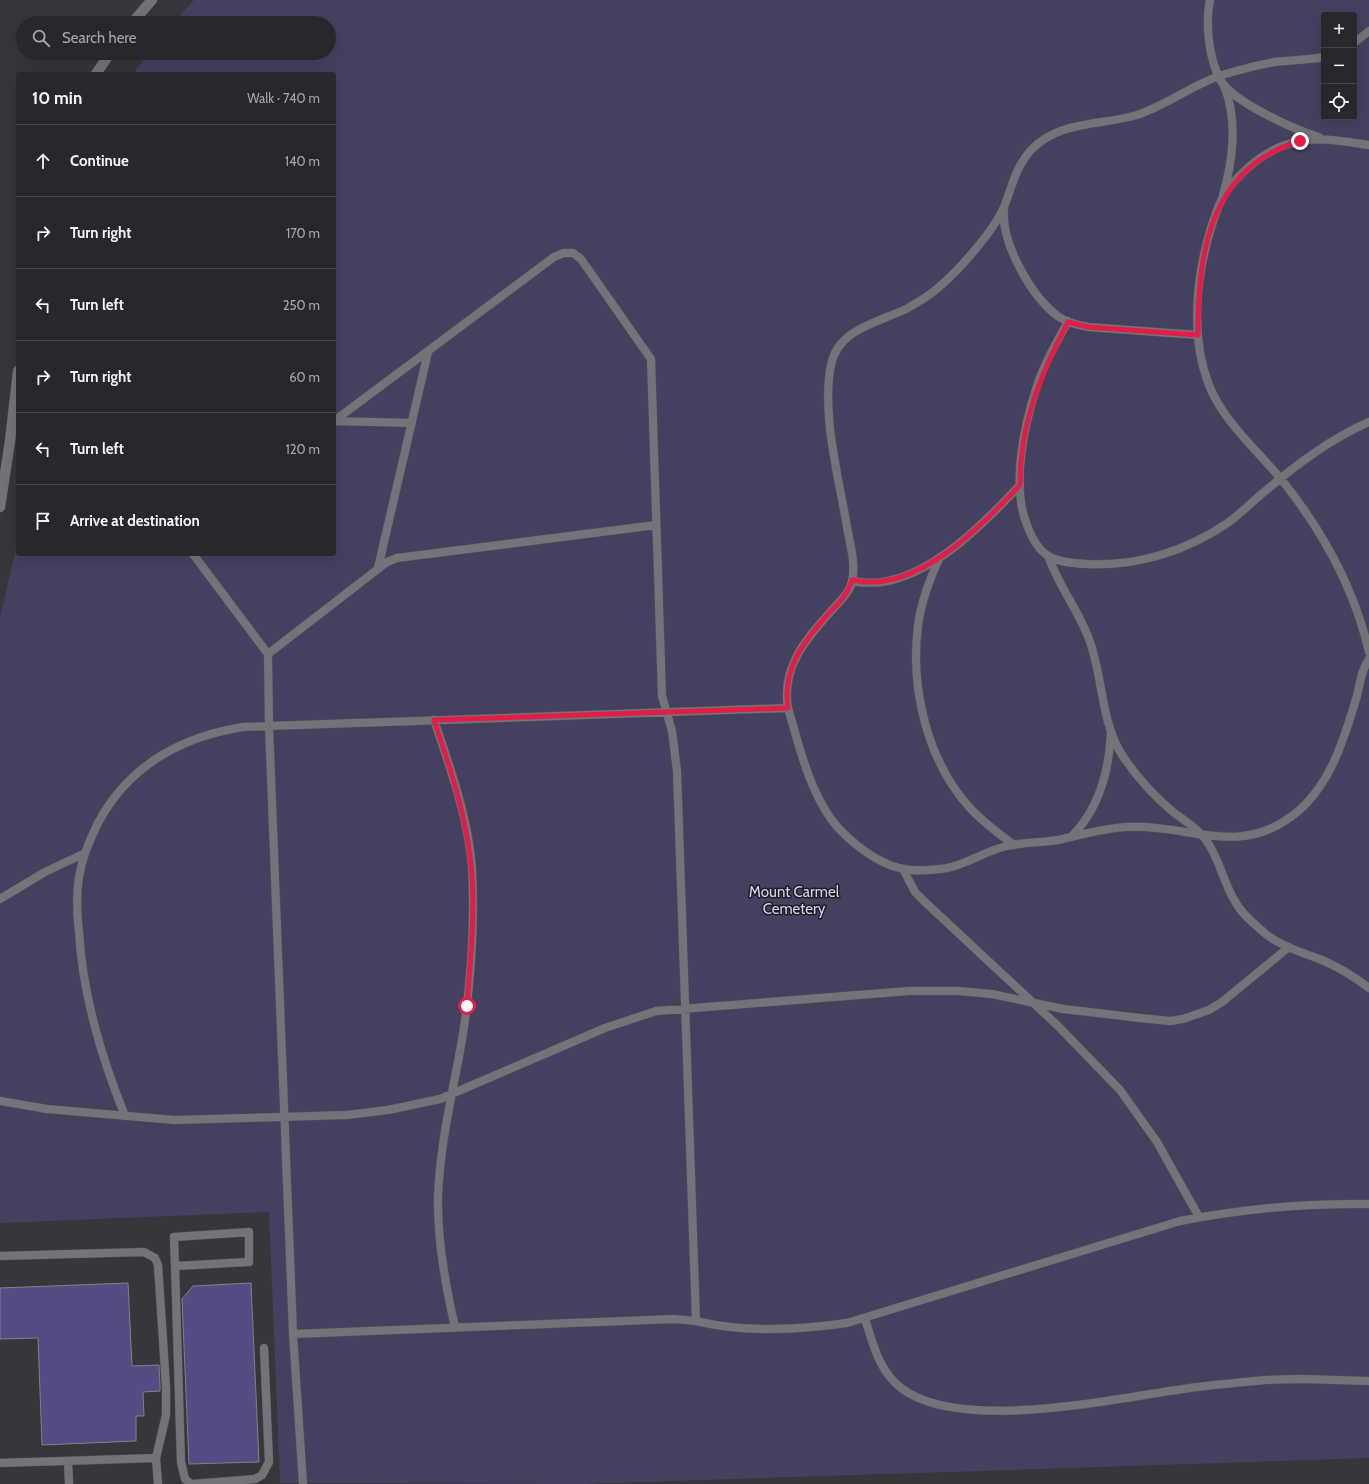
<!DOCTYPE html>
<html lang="en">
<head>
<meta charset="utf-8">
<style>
  :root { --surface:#28282c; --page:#343438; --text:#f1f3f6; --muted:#a5a6a9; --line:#444448 }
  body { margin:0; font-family:Cabin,sans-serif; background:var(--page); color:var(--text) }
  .controls { position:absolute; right:12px; top:12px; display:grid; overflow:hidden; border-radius:4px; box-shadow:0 4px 16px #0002 }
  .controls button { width:36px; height:36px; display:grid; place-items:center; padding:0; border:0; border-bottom:1px solid var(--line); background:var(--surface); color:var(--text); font:20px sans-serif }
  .stop { position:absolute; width:12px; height:12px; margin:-9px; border:3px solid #e11d48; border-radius:50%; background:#fff }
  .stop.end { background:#e11d48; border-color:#fff; box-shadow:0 1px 4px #0008 }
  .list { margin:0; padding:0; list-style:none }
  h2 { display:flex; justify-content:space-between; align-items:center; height:52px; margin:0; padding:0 16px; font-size:17px }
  h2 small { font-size:13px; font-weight:400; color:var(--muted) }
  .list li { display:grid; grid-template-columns:26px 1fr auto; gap:12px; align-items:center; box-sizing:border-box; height:72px; padding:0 16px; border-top:1px solid var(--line) }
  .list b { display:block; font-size:15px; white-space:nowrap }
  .list em { font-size:13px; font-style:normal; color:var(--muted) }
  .icon { flex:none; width:22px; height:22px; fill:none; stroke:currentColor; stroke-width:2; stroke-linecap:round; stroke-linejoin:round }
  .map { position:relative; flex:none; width:1369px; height:1484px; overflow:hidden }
  .search { position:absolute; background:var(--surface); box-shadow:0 4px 16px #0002; left:16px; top:16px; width:320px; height:44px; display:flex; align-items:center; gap:10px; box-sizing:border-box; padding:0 14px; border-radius:22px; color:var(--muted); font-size:15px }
  .panel { position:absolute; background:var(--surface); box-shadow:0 4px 16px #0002; left:16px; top:72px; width:320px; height:484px; border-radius:4px }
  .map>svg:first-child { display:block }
</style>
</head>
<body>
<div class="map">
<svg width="1369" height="1484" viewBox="0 0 1369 1484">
  <rect width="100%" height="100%" fill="#36363b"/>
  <!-- green -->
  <path fill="#444060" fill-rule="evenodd" d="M 194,0 L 1369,0 L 1369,1458 L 584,1484 L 280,1483 L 269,1212 L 0,1223 L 0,617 L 18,540 L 18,554 L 334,554 L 334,74 L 133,74 L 148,53 L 329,53 L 329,23 L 173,23 ZM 1324,15 L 1354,15 L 1354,117 L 1324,117 Z"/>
  <!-- building -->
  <path fill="#544c82" stroke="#818187" d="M 128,1283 L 132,1366 L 159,1365 L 160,1386 L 160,1391 L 143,1392 L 144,1416 L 136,1416 L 136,1441 L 42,1445 L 38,1338 L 0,1339 L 0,1288 Z
    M 251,1283 L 259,1462 L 189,1464 L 182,1299 L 193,1286 Z"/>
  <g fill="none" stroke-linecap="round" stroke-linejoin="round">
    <!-- service casing -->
    <g stroke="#545357" stroke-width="9">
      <path id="service" d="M 1210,0 C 1205,23 1209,61 1221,81 C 1235,103 1295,130 1319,137
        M 1354,43 L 1369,31
        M 1324,57 C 1308,60 1291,60 1275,62 C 1257,65 1239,70 1222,75 C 1192,85 1167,105 1137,115 C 1100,126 1060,120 1031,150 C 1016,166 1012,187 1004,207 C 993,232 959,270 939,287 C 929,296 917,303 906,309 C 877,323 838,329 831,365 C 821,412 839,479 847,527 C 850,544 856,564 852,581 C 850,592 841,600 833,609 C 807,638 781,666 788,708 C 798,742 806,777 824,808 C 838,834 875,864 904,869 C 918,872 933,870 947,868 C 967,864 984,852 1003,847 C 1021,842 1039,843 1058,840 C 1081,835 1104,828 1128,827 C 1188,824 1238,857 1292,816 C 1330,788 1344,739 1357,696 C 1360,684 1361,670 1369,659
        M 1369,145 C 1340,141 1313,135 1285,145 C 1260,154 1235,176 1222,199 C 1217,208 1214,219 1211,228 C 1196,277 1190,336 1209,385 C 1223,421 1256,449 1281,479 C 1322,530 1354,587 1369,652
        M 1223,195 C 1233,161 1238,119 1224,86
        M 1004,210 C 1001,243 1032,298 1059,317 C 1068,323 1078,325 1088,327 L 1198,335
        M 1068,321 C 1057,342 1044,363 1037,386 C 1024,425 1011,486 1027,525 C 1039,558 1053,562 1086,564 C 1136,567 1187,551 1229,522 C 1241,513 1252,502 1264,492 C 1296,465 1330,439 1369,422
        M 334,421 L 412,423
        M 193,554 L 268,654 L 269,726 L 293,1334 L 674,1319 L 696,1321 L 677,771 L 672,731 L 662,696 L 651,359 L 581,259 L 573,253 L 564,253 L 554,257 L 334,421
        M 940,557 C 930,578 921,602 918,626 C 910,687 927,761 970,808 C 983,822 999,834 1014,845
        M 1049,558 C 1059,587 1080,612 1090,642 C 1103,678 1101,722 1122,755 C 1136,776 1153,795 1172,811 C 1183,820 1198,828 1206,840 C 1220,859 1223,883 1236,903 C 1243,916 1256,925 1267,935 C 1283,947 1304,953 1322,960 C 1338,967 1355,977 1369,988
        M 378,568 L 428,352
        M 853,581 C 915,595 981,527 1020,485
        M 268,654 L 387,562 L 397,558 L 656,525
        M 434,720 C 450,767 468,817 472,867 C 475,924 471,984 462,1040 C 453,1091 440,1143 438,1196 C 437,1240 445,1284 455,1327
        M 1073,835 C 1100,807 1109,771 1111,733
        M 903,869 L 915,892 L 925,902 L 1058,1026 L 1120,1090 L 1157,1142 L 1199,1217
        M 0,899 L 45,872 L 83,854
        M 0,1101 L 47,1109 L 174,1120 L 347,1115 L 388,1110 L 440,1099 L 605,1028 L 656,1011 L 909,991 L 958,991 L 992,994 L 1063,1009 L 1140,1018 L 1170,1021 L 1183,1019 L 1209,1010 L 1222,1002 L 1289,947
        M 125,1116 C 101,1056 83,996 79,932 C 77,914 76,895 79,877 C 82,858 89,841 98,823 C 129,765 180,737 243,727 L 788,708
        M 0,1256 L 144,1252 L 155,1258 L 158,1265 L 166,1386 L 166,1415 L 156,1458 L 0,1463
        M 175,1266 L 249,1262 L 249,1232 L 174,1237 L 175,1266 L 181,1462 L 185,1479 L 191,1484
        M 865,1319 C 873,1344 879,1371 901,1388 C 960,1433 1112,1399 1183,1389 C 1210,1385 1237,1383 1265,1380 L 1302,1379 L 1369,1381
        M 696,1321 C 744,1333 798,1330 847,1323 L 1180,1221 C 1242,1209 1306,1203 1369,1204
        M 293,1334 L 303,1484
        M 156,1458 L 158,1484
        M 68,1461 L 69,1484
        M 193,1484 L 255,1479 L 262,1475 L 269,1462 L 264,1348"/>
    </g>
    <!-- secondary casing -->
    <g stroke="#545357" stroke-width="11">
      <path id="secondary" d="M 132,23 L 152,0
        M 96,74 L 110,53
        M 0,507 L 10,441 L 18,371"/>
    </g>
    <!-- service -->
    <use href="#service" stroke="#74737a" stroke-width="8"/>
    <!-- secondary -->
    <use href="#secondary" stroke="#74737a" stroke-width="10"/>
  </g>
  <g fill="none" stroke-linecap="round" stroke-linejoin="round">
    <!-- route -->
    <path stroke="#e11d48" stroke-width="5" d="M 467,1006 C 470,960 476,911 471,865 C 466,815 450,767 434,720 L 788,708 C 782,668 804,641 829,613 C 839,603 848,594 852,580 C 915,595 981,527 1020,485 C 1020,423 1040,376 1068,322 L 1088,327 L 1198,335 C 1198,253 1209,168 1300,141"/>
  </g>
  <g text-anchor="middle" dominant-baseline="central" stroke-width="3" stroke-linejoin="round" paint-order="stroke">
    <!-- park labels -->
    <g font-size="15" fill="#d5d1f4" stroke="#1e1d20">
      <text x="794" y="892">Mount Carmel<tspan x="794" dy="17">Cemetery</tspan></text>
    </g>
  </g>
</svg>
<div class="controls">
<button>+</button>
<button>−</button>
<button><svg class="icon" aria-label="locate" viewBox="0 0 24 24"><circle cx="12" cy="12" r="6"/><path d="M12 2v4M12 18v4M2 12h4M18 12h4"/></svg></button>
</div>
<div class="stop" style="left:467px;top:1006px"></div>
<div class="stop end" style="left:1300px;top:141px"></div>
<div class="search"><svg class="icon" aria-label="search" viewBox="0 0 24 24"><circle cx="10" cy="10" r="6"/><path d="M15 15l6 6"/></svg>Search here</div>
<section class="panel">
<h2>10 min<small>Walk · 740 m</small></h2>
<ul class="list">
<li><svg class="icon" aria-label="ahead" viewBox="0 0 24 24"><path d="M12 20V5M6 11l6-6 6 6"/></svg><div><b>Continue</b></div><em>140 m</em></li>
<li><svg class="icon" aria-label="right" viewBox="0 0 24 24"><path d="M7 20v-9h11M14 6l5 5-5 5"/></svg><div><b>Turn right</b></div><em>170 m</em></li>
<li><svg class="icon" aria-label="left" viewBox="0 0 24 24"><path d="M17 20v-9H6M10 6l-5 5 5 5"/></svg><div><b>Turn left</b></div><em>250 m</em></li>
<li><svg class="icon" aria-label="right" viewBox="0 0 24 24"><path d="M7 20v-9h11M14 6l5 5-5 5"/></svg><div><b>Turn right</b></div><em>60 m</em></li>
<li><svg class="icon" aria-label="left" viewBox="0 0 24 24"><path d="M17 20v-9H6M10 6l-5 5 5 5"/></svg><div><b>Turn left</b></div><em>120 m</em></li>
<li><svg class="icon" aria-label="arrive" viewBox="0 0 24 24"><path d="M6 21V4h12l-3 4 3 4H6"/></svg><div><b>Arrive at destination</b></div></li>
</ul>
</section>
</div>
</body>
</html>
